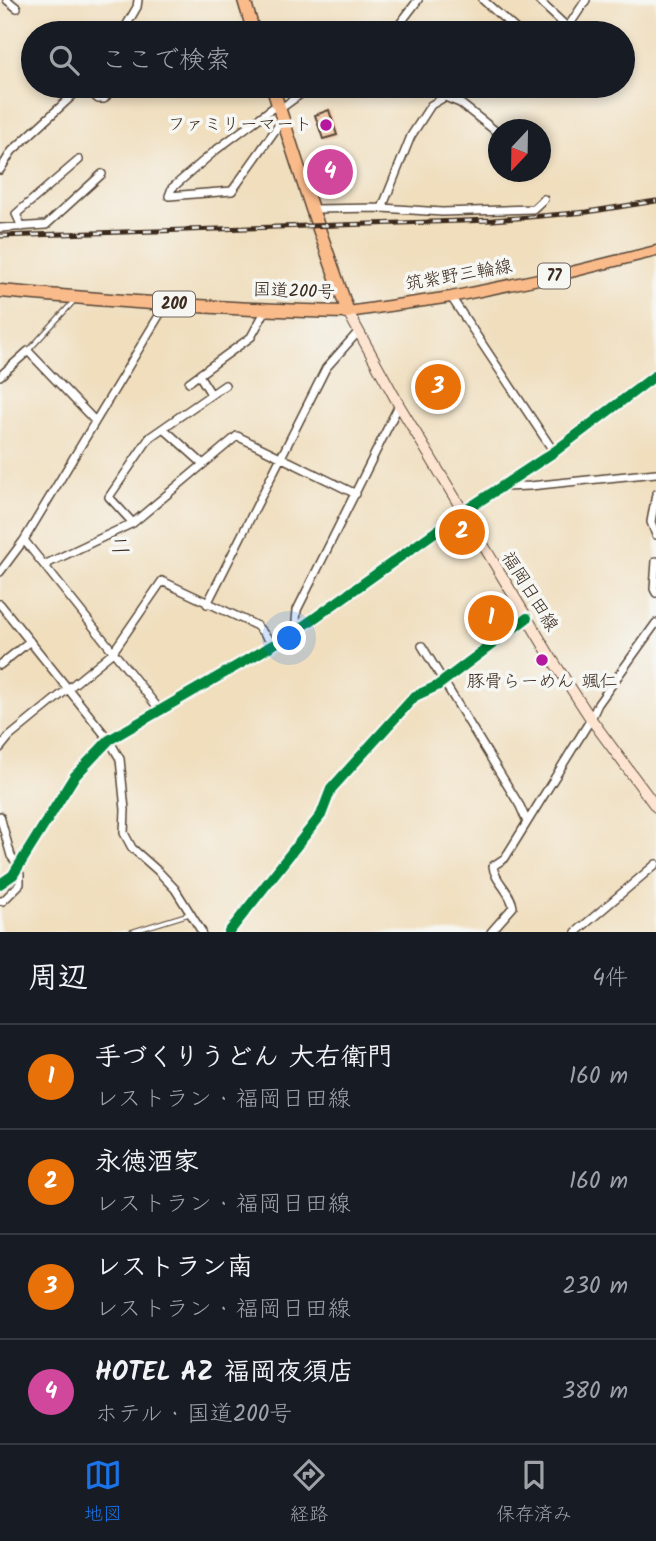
<!DOCTYPE html>
<html lang="ja">
<head>
<meta charset="utf-8">
<style>
  :root { --surface:#171b24; --page:#20242c; --text:#f1f3f6; --muted:#9ea1a6; --line:#363941; --accent:#1a73e8 }
  body { margin:0; font-family:Kalam,"Klee One",sans-serif; background:var(--page); color:var(--text) }
  .compass { position:absolute; left:488px; top:119px; width:63px; height:63px; border-radius:50%; background:var(--surface); box-shadow:0 4px 10px #0003; rotate:202deg }
  .you { position:absolute; left:290px; top:639px; width:24px; height:24px; margin:-18px; border:5px solid #fff; border-radius:50%; background:#1a73e8; box-shadow:0 0 0 10px #1a73e833 }
  .badge { display:grid; place-items:center; width:46px; height:46px; border-radius:50%; background:var(--accent); color:#fff; font-size:23px; font-weight:700 }
  .pin { position:absolute; translate:-50% -50%; border:4px solid #fff; box-shadow:0 2px 7px #0006 }
  .list { margin:0; padding:0; list-style:none }
  h2 { display:flex; justify-content:space-between; align-items:center; height:91px; margin:0; padding:0 28px; font-size:30px }
  h2 small { font-size:23px; font-weight:400; color:var(--muted) }
  .list li { display:grid; grid-template-columns:46px 1fr auto; gap:21px; align-items:center; box-sizing:border-box; height:105px; padding:0 28px; border-top:2px solid var(--line) }
  .list b { display:block; font-size:26px; white-space:nowrap }
  .list p { margin:0; font-size:23px; white-space:nowrap; color:var(--muted) }
  .list em { font-size:23px; font-style:normal; color:var(--muted) }
  .icon { flex:none; width:38px; height:38px; fill:none; stroke:currentColor; stroke-width:2; stroke-linecap:round; stroke-linejoin:round }
  .map { position:relative; flex:none; width:656px; height:932px; overflow:hidden }
  .search { position:absolute; background:var(--surface); box-shadow:0 4px 10px #0003; left:21px; right:21px; top:21px; height:77px; display:flex; align-items:center; gap:18px; box-sizing:border-box; padding:0 24px; border-radius:38px; color:var(--muted); font-size:26px }
  .sheet { height:511px; background:var(--surface) }
  nav { display:flex; justify-content:space-around; align-items:center; box-sizing:border-box; height:98px; border-top:2px solid var(--line); background:var(--surface); font-size:19px; color:var(--muted) }
  nav a { display:grid; justify-items:center; gap:4px }
  nav .on { color:var(--accent) }
  .map>svg:first-child { display:block }
</style>
</head>
<body>
<div class="map">
<svg width="656" height="932" viewBox="0 0 656 932">
  <rect width="100%" height="100%" fill="#f6f6f2"/>
  <filter id="ink" filterUnits="userSpaceOnUse"><feTurbulence type="fractalNoise" baseFrequency=".0143" numOctaves="2"/><feDisplacementMap in="SourceGraphic" scale="14" xChannelSelector="R" yChannelSelector="G"/><feConvolveMatrix kernelMatrix="1 2 1 2 8 2 1 2 1" color-interpolation-filters="sRGB"/></filter>
  <filter id="wash" filterUnits="userSpaceOnUse"><feTurbulence type="fractalNoise" baseFrequency=".00686" numOctaves="4" result="noise"/><feDisplacementMap in="SourceGraphic" scale="28" xChannelSelector="R" yChannelSelector="G"/><feGaussianBlur stdDeviation="1.57" result="paint"/><feColorMatrix in="noise" values="0 0 0 0 0 0 0 0 0 0 0 0 0 0 0 0 0 1.4 0 .05"/><feComposite in="paint" operator="in"/></filter>
  <g filter="url(#wash)">
    <rect width="100%" height="100%" fill="#f0debd"/>
    <g id="blocks">
      <!-- building -->
      <path fill="#eaaf82" d="M 329,110 L 337,135 L 323,139 L 315,115 Z
        M 340,161 L 344,175 L 321,183 L 316,169 Z
        M 437,372 L 453,388 L 438,401 L 423,386 Z
        M 461,522 L 470,538 L 462,543 L 452,527 Z
        M 489,598 L 504,623 L 495,630 L 491,625 L 488,628 L 476,612 L 480,609 L 477,605 Z"/>
    </g>
  </g>
  <g filter="url(#ink)">
    <use href="#blocks" fill-opacity="0" stroke="#564536" stroke-width="2"/>
    <g fill="none" stroke-linecap="round" stroke-linejoin="round">
      <!-- service casing -->
      <g stroke="#564536" stroke-width="6">
        <path id="service" d="M 28,351 L 74,301
          M 131,932 L 189,914"/>
      </g>
      <!-- minor casing -->
      <g stroke="#564536" stroke-width="10">
        <path id="minor" d="M 7,0 L 17,8
          M 483,0 L 520,33
          M 538,0 L 567,27
          M 122,33 L 137,7 L 138,0
          M 393,33 L 418,0
          M 564,33 L 586,0
          M 85,86 L 98,99 L 104,99 L 115,86
          M 280,109 L 312,86
          M 0,170 L 12,151 L 83,86
          M 169,196 L 232,191 L 283,119
          M 169,196 L 172,188 L 216,150 L 278,104
          M 382,208 L 411,136 L 431,105 L 445,97 L 460,103 L 498,133
          M 312,209 L 382,208 L 442,212 L 533,209 L 544,199
          M 22,227 L 16,214 L 79,160
          M 0,228 L 46,225 L 102,174
          M 451,297 L 554,452
          M 199,375 L 211,394
          M 0,376 L 28,351 L 95,421
          M 189,382 L 251,337 L 266,310
          M 163,428 L 202,463
          M 503,487 L 530,486 L 656,473
          M 656,494 L 651,522 L 656,535
          M 133,523 L 109,497 L 150,437 L 225,385
          M 24,540 L 159,709
          M 656,561 L 654,589 L 656,593
          M 44,565 L 133,523 L 237,436 L 356,494
          M 0,572 L 24,540 L 166,304
          M 0,604 L 109,740 L 120,759 L 125,810 L 124,833 L 132,848 L 158,871 L 175,889 L 202,932
          M 207,604 L 326,368 L 359,331
          M 295,632 L 297,610 L 399,405
          M 422,646 L 520,806 L 527,822
          M 0,665 L 30,641
          M 0,748 L 9,737 L 113,652 L 162,581 L 257,626 L 274,645
          M 0,816 L 11,856 L 15,861 L 19,861
          M 0,884 L 13,875 L 74,777 L 109,740 L 295,632 L 463,512 L 554,452 L 656,375
          M 0,901 L 3,901 L 20,884 L 20,874 L 16,868
          M 229,932 L 321,815 L 331,789 L 415,696 L 437,686 L 527,618
          M 491,932 L 513,907 C 511,891 494,881 493,866 L 505,858 L 591,719 L 598,704 L 656,623
          M 576,932 L 656,864"/>
      </g>
      <!-- secondary casing -->
      <g stroke="#564536" stroke-width="12">
        <path id="secondary" d="M 348,312 L 399,405 L 550,656 L 591,719 L 656,807"/>
      </g>
      <!-- primary casing -->
      <g stroke="#564536" stroke-width="13">
        <path id="primary" d="M 348,312 L 451,297 L 563,274 L 656,251"/>
      </g>
      <!-- trunk casing -->
      <g stroke="#564536" stroke-width="15">
        <path id="trunk" d="M 244,0 L 254,33
          M 0,291 C 116,301 232,310 348,312 L 312,209 L 272,86"/>
      </g>
      <!-- service -->
      <use href="#service" stroke="#fff" stroke-width="3.5"/>
      <!-- minor -->
      <use href="#minor" stroke="#fff" stroke-width="7"/>
      <!-- secondary -->
      <use href="#secondary" stroke="#fde4d1" stroke-width="10"/>
      <!-- primary -->
      <use href="#primary" stroke="#fabb8b" stroke-width="10"/>
      <!-- trunk -->
      <use href="#trunk" stroke="#fabb8b" stroke-width="12"/>
      <!-- rail casing -->
      <g stroke="#3b2a1e" stroke-width="5">
        <path id="rail" d="M 0,236 L 493,220 L 587,212 L 656,201"/>
      </g>
      <!-- rail -->
      <use href="#rail" stroke="#f6f6f2" stroke-width="2.5" stroke-dasharray="8" stroke-linecap="butt"/>
      <!-- cycleway casing -->
      <g stroke="#f6f6f2" stroke-width="15">
        <path id="cycleway" d="M 0,884 L 13,875 L 74,777 L 109,740 L 295,632 L 463,512 L 554,452 L 656,375
          M 229,932 L 321,815 L 331,789 L 415,696 L 437,686 L 527,618"/>
      </g>
      <!-- cycleway -->
      <use href="#cycleway" stroke="#00873e" stroke-width="10"/>
    </g>
  </g>
  <!-- markers -->
  <g fill="#b5179e" stroke="#f6f6f2" stroke-width="2.5">
    <circle cx="326" cy="125" r="7"/>
    <circle cx="542" cy="660" r="7"/>
  </g>
  <g text-anchor="middle" dominant-baseline="central" stroke-width="7" stroke-linejoin="round" paint-order="stroke">
    <!-- shield labels -->
    <g fill="#f6f6f2" stroke="#73675e" stroke-width="2">
      <rect x="538" y="263.5" width="32" height="25" rx="5"/>
      <rect x="153" y="291.5" width="42" height="25" rx="5"/>
    </g>
    <g font-size="16" font-weight="bold" fill="#3b2a1e">
      <text x="554" y="276">77</text>
      <text x="174" y="304">200</text>
    </g>
    <!-- poi labels -->
    <g font-size="18" fill="#3b2a1e" stroke="#f6f6f2" text-anchor="end">
      <text x="312" y="125">ファミリーマート</text>
      <text x="542" y="682" text-anchor="middle">豚骨らーめん 颯仁</text>
    </g>
    <!-- street labels -->
    <g font-size="18" fill="#3b2a1e" stroke="#f6f6f2">
      <text transform="translate(459 276) rotate(-10)">筑紫野三輪線</text>
      <text transform="translate(294 292) rotate(2)">国道200号</text>
      <text transform="translate(529 592) rotate(58)">福岡日田線</text>
    </g>
    <!-- quarter labels -->
    <g font-size="21" fill="#3b2a1e" stroke="#f6f6f2">
      <text x="121" y="547">二</text>
    </g>
  </g>
</svg>
<svg class="compass" viewBox="-18 -18 36 36"><path d="M0-13l5 13h-10z" fill="#e53935"/><path d="M0 13l5-13h-10z" fill="#9ea1a6"/></svg>
<div class="you"></div>
<div class="pin badge" style="left:491px;top:618px;background:#e8710a">1</div>
<div class="pin badge" style="left:462px;top:532px;background:#e8710a">2</div>
<div class="pin badge" style="left:438px;top:387px;background:#e8710a">3</div>
<div class="pin badge" style="left:330px;top:172px;background:#d1479c">4</div>
<div class="search"><svg class="icon" aria-label="search" viewBox="0 0 24 24"><circle cx="10" cy="10" r="6"/><path d="M15 15l6 6"/></svg>ここで検索</div>
</div>
<section class="sheet">
<h2>周辺<small>4件</small></h2>
<ul class="list">
<li><span class="badge" style="background:#e8710a">1</span><div><b>手づくりうどん 大右衛門</b><p>レストラン · 福岡日田線</p></div><em>160 m</em></li>
<li><span class="badge" style="background:#e8710a">2</span><div><b>永徳酒家</b><p>レストラン · 福岡日田線</p></div><em>160 m</em></li>
<li><span class="badge" style="background:#e8710a">3</span><div><b>レストラン南</b><p>レストラン · 福岡日田線</p></div><em>230 m</em></li>
<li><span class="badge" style="background:#d1479c">4</span><div><b>HOTEL AZ 福岡夜須店</b><p>ホテル · 国道200号</p></div><em>380 m</em></li>
</ul>
</section>
<nav>
<a class="on"><svg class="icon" aria-label="map" viewBox="0 0 24 24"><path d="M3 6l6-2 6 2 6-2v14l-6 2-6-2-6 2zM9 4v14M15 6v14"/></svg>地図</a>
<a><svg class="icon" aria-label="directions" viewBox="0 0 24 24"><path d="M12 3l9 9-9 9-9-9zM9 14v-3h6M13 9l2 2-2 2"/></svg>経路</a>
<a><svg class="icon" aria-label="saved" viewBox="0 0 24 24"><path d="M7 4h10v16l-5-4-5 4z"/></svg>保存済み</a>
</nav>
</body>
</html>
